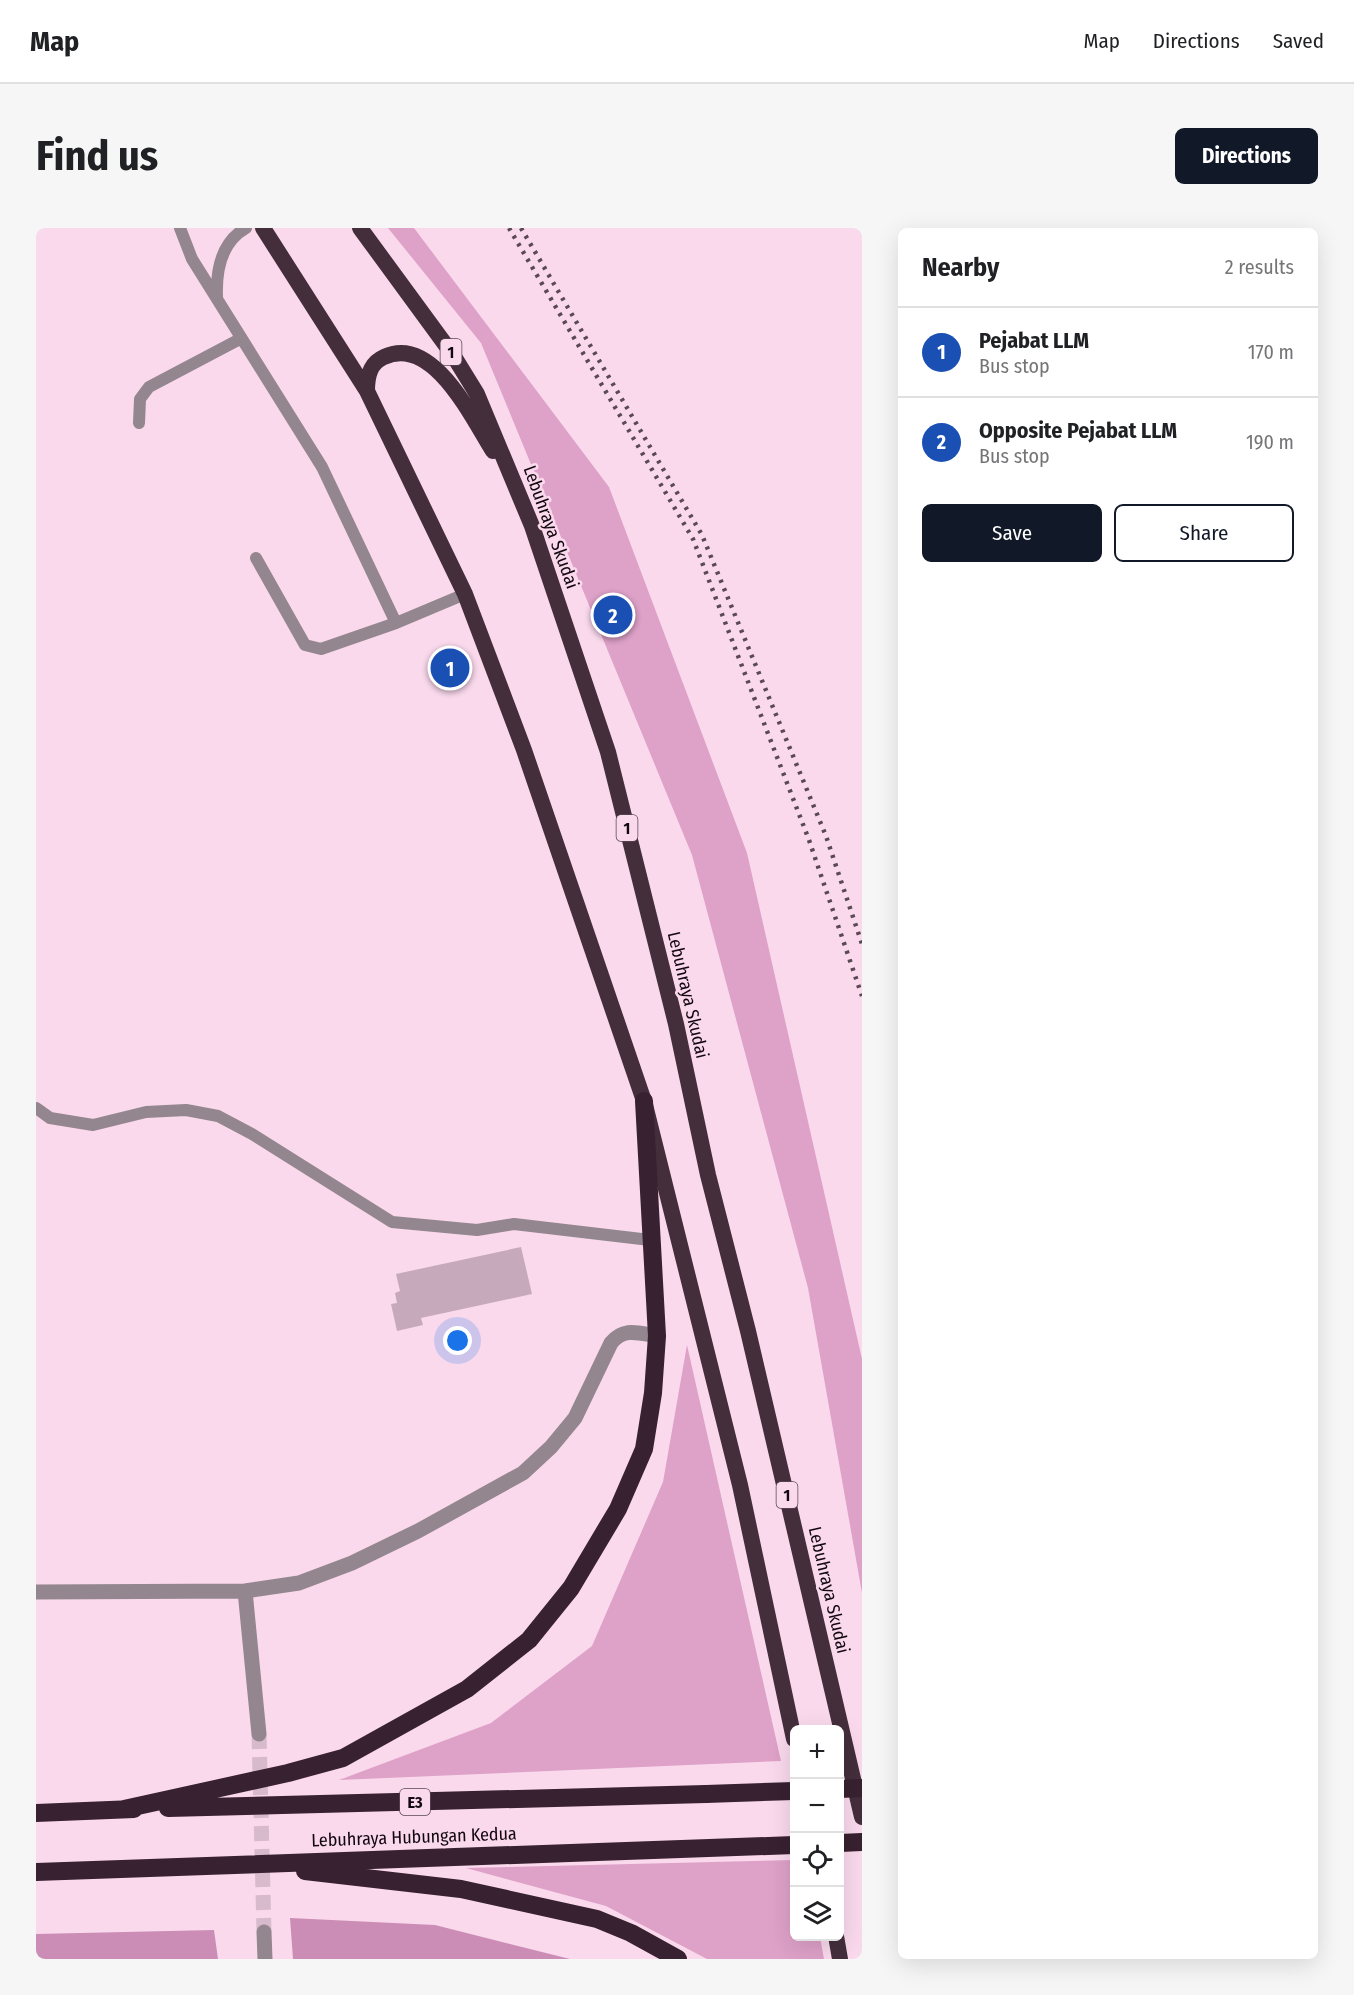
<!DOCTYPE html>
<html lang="en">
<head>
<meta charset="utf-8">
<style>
  :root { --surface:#fff; --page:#f6f6f6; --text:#202124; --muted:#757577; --line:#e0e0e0; --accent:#111827 }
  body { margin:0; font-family:"Fira Sans Condensed",sans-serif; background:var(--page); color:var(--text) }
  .controls { position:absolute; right:18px; bottom:18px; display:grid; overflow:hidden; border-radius:9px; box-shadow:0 6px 24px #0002 }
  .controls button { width:54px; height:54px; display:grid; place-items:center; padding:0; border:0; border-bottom:2px solid var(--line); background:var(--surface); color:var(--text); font:30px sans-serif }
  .you { position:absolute; left:422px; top:1113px; width:21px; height:21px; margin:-15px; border:4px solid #fff; border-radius:50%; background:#1a73e8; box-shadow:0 0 0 9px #1a73e833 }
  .badge { display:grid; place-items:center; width:39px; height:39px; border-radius:50%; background:var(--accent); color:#fff; font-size:20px; font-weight:700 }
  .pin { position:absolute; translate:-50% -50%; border:3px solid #fff; box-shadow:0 2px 6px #0006 }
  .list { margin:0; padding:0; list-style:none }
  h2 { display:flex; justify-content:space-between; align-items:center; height:78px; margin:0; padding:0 24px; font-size:26px }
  h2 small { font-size:20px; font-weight:400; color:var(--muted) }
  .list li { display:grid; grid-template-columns:39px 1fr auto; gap:18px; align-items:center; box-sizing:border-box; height:90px; padding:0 24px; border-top:2px solid var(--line) }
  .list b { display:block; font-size:22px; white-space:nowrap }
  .list p { margin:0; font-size:20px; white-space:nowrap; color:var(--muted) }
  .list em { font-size:20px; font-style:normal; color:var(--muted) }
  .actions { display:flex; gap:12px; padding:18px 24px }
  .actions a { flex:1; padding:14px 0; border:2px solid var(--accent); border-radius:9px; text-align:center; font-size:21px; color:var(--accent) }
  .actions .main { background:var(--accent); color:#fff }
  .icon { flex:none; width:33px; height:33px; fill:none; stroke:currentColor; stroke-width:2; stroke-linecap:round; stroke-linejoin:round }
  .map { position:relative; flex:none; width:826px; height:1731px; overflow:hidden; border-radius:9px }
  header { display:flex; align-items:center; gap:36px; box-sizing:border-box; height:84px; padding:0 30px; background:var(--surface); border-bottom:2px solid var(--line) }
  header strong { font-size:28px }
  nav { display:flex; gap:33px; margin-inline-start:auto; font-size:21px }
  .intro { display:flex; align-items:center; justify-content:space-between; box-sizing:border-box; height:144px; padding:0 36px }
  h1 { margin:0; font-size:42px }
  .button { padding:15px 27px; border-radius:9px; background:var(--accent); color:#fff; font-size:21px; font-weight:700 }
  main { display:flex; gap:36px; padding:0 36px }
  aside { flex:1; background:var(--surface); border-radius:9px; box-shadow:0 6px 24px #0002 }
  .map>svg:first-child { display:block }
</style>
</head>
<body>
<header>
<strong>Map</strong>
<nav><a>Map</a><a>Directions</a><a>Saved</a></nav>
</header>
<div class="intro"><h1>Find us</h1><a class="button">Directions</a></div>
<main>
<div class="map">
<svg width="826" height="1731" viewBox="0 0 826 1731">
  <rect width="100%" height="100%" fill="#fad9ed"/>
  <!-- green -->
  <path fill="#dea1c8" d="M 352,0 L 378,0 L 573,259 L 711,625 L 826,1131 L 826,1365 L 772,1060 L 656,627 L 445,115 Z
    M 651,1117 L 745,1533 L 303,1552 L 455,1495 L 556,1418 L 627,1254 Z
    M 758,1632 L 758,1708 L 784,1709 L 788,1731 L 671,1731 L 570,1678 L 430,1640 Z"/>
  <!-- forest -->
  <path fill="#cb8db5" d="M 254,1690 L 399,1697 L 534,1731 L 257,1731 Z
    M 178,1702 L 182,1731 L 0,1731 L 0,1706 Z"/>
  <!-- building -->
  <path fill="#c7a9bc" d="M 485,1019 L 496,1066 L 385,1090 L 387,1097 L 361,1103 L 355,1076 L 361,1075 L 359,1065 L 364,1063 L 360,1046 Z"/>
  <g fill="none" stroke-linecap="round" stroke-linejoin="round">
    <!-- minor-tunnel -->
    <path stroke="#d7bacc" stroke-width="15" stroke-dasharray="15 8" stroke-linecap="butt" d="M 223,1506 L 228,1704"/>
    <!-- service -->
    <path stroke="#93868e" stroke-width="12" d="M 144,0 L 156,31 L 286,239 L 360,395
      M 181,69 C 180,43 185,14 210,0
      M 103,195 L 104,171 L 113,159 L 204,111
      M 220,330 L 269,417 L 285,421 L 360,395 L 429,366
      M 0,880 L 14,890 L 57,897 L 110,884 L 150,882 L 182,888 L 216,906 L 356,994 L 441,1002 L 478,996 L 614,1012"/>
    <!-- minor -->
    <path stroke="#93868e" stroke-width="15" d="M 209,1363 L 223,1506
      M 0,1364 L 209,1363 L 263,1355 L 316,1335 L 382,1303 L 487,1245 L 515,1219 L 539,1190 L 575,1115 C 588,1099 602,1105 621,1108
      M 228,1704 L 229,1731"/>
    <!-- trunk -->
    <path stroke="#442e3c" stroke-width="16" d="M 227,0 L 331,163 L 429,366 L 488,522 L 608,873 L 704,1257 L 758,1511
      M 324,0 L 417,127 L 441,166 L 496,298 L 572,524 L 640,796 L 672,947 L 712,1103 L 826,1589
      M 331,163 C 331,148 334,135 348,129 C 397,106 436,190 457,223
      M 800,1708 L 804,1731"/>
    <!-- motorway -->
    <path stroke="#382130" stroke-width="18" d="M 132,1580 L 670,1566
      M 88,1581 L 252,1545 L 307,1530 L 431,1461 L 493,1412 L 535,1360 L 582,1281 L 608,1221 L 617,1165 L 621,1108 L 608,873
      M 0,1585 L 98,1581
      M 804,1615 L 826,1614
      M 269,1643 L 425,1661 L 561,1691 L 595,1705 L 642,1731
      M 0,1644 L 758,1617"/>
    <!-- rail -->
    <path stroke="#5a4954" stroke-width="4.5" stroke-dasharray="3 6" stroke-linecap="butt" d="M 473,0 L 657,311 L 773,612 L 826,768
      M 485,0 L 666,307 L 790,608 L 826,716"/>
    <!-- motorway-bridge -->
    <path stroke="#382130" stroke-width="18" d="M 804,1561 L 826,1560
      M 670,1566 L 758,1563"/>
  </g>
  <g text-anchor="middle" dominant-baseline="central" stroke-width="5" stroke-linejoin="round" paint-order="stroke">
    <!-- shield labels -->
    <g fill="#fad9ed" stroke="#584752" stroke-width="1.5">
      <rect x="404.5" y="111" width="21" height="26" rx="4.5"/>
      <rect x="580.5" y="587" width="21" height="26" rx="4.5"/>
      <rect x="740.5" y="1254" width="21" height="26" rx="4.5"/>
      <rect x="364" y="1561" width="30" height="26" rx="4.5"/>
    </g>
    <g font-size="16" font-weight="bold" fill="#12080f">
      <text x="415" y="124">1</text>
      <text x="591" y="600">1</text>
      <text x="751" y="1267">1</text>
      <text x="379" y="1574">E3</text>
    </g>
    <!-- street labels -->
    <g font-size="18" fill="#12080f" stroke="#fad9ed">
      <text transform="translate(515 299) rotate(70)">Lebuhraya Skudai</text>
      <text transform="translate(652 767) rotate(77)">Lebuhraya Skudai</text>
      <text transform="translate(793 1362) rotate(77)">Lebuhraya Skudai</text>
      <text transform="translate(378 1609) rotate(-2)">Lebuhraya Hubungan Kedua</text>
    </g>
  </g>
</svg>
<div class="controls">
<button>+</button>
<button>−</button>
<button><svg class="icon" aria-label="locate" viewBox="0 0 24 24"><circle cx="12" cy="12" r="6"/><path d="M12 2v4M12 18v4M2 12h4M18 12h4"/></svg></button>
<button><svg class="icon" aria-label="layers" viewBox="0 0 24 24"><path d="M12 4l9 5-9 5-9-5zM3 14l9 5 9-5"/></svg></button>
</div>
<div class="you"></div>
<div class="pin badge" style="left:414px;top:440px;background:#1a4fb4">1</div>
<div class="pin badge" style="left:577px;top:387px;background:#1a4fb4">2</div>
</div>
<aside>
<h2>Nearby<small>2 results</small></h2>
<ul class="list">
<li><span class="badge" style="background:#1a4fb4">1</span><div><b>Pejabat LLM</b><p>Bus stop</p></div><em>170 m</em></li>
<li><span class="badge" style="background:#1a4fb4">2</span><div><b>Opposite Pejabat LLM</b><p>Bus stop</p></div><em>190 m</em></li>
</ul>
<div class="actions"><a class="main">Save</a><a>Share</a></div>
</aside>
</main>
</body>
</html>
